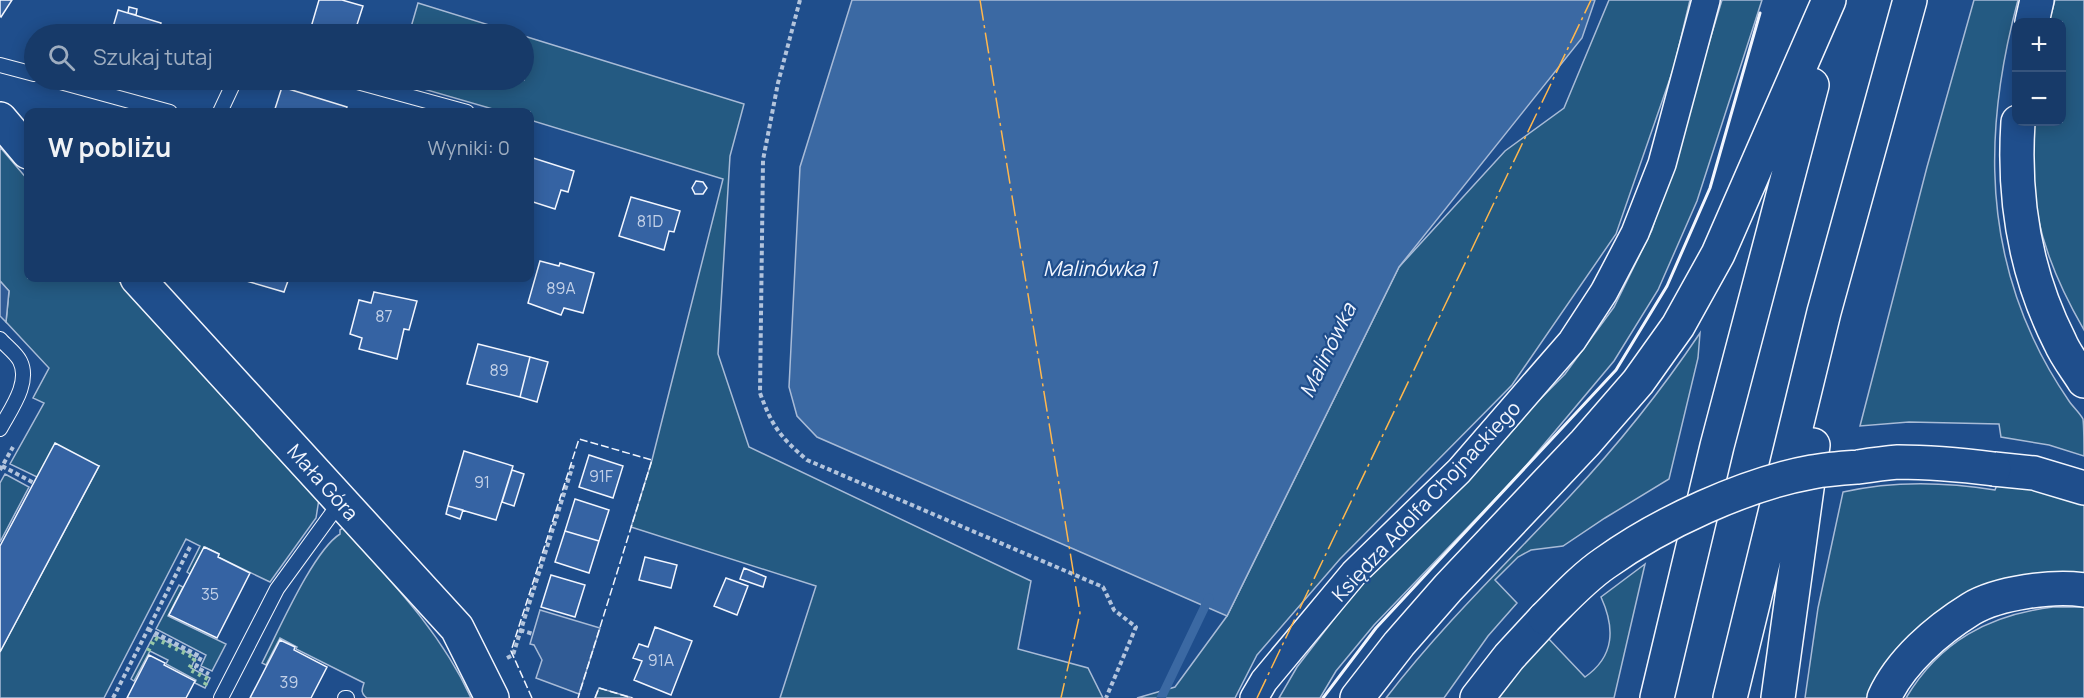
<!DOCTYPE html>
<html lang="pl">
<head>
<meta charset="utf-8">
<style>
  :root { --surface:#173a69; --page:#244571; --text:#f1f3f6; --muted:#9eadc0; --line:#36547d }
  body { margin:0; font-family:Manrope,sans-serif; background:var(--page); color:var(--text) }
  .controls { position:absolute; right:18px; top:18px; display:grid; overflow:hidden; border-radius:12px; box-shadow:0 3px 15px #0003 }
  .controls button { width:54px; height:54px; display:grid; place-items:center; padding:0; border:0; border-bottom:2px solid var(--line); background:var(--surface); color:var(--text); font:30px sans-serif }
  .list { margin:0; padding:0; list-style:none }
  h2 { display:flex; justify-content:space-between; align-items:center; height:78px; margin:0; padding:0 24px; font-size:26px }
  h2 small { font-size:20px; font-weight:400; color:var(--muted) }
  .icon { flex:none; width:33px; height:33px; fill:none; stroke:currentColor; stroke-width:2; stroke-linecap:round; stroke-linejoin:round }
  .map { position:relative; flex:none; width:2084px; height:698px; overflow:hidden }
  .search { position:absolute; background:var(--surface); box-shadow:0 3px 15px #0003; left:24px; top:24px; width:510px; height:66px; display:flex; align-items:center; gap:15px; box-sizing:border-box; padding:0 21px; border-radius:33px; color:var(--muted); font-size:22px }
  .panel { position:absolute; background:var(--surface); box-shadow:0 3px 15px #0003; left:24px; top:108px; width:510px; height:174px; border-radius:12px }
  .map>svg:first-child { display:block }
</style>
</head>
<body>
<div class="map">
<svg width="2084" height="698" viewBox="0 0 2084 698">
  <rect width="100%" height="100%" fill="#1f4e8c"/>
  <!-- green -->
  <path fill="#245a82" stroke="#a8bbd7" stroke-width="1.5" d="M 1609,0 L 1690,0 L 1674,67 L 1616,234 L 1512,385 L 1340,559 L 1257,655 L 1235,698 L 1137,698 L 1175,687 L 1227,616 L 1399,267 L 1505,151 L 1564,108 Z
    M 1722,0 L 1762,0 L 1697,201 L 1658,290 L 1614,361 L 1520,473 L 1374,625 L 1336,671 L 1320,698 L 1279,698 L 1297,667 L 1361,584 L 1398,543 L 1565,374 L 1614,307 L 1652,230 Z
    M 1974,0 L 2018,0 C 1987,115 1982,228 2033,338 C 2043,360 2056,382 2069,401 C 2073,407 2080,413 2083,419 C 2084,428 2084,446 2084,456 L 2049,445 L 2001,437 L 1999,424 L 1909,422 L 1860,426 L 1927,167 Z
    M 2055,0 L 2084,0 L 2084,330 C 2057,283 2035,232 2033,177 C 2032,159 2033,140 2033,122 L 2062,122 L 2062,22 L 2049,22 Z
    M 418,3 L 518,34 L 409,34 Z
    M 524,36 L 744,104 L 730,156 L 718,354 L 749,447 L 1031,581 L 1018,649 L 1088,668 L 1103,698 L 780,698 L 816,586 L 631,527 L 652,460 L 723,179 L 530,120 L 530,112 L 503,112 L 396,81 L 397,80 L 524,80 Z
    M 0,147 L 28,180 L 28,278 L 116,278 L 319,499 L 316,518 L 270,582 L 218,557 L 219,554 L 205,547 L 190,574 L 187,572 L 200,546 L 186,539 L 104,698 L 0,698 L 0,652 L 99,466 L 37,477 L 10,464 L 44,403 L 33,398 L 49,368 L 6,322 L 9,291 L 0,281 Z
    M 1700,333 L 1698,358 L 1669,479 L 1605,518 L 1563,546 L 1531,550 L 1518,557 L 1495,580 L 1517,603 L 1488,636 L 1444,698 L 1386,698 C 1442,625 1507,563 1570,496 C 1618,445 1661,391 1700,333 Z
    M 5,474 L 29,487 L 0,542 L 0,483 Z
    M 1998,482 L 2016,484 L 2084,501 L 2084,573 L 2053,572 L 2027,575 L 1882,673 L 1867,698 L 1805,698 L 1818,608 L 1843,492 C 1891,481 1946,482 1995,490 Z
    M 343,528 C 391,581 441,632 471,698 L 367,698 C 360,693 362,689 364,683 L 296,649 L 297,647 L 280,638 L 266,665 L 262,663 C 278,632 313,551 340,534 L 340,530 Z
    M 1645,564 L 1614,698 L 1497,698 L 1516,673 L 1548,638 L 1585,677 C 1615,656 1615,628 1601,597 Z
    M 179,585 L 183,587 L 168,616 L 226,644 L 212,671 L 201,666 L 206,655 L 156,629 Z
    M 2053,607 L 2084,607 L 2084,698 L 1906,698 C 1940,641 1989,615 2053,607 Z
    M 154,635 L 196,657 L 191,668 L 210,678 L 205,688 L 195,683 L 196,680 L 166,664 L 168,660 L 150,651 L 134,681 L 131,679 Z
    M 599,688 L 633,698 L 595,698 Z"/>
  <!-- parking -->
  <path fill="#305b95" stroke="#a8bbd7" stroke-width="1.5" d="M 0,281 L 9,291 L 6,322 L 0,316 Z
    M 540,610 L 600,628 L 579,694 L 536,678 L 542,660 L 534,645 L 530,644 Z"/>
  <!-- water -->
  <path fill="#3b69a3" stroke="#a8bbd7" stroke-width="1.5" d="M 852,0 L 1595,0 L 1582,38 L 1399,267 L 1227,616 L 817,437 L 797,416 L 789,387 L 800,167 Z"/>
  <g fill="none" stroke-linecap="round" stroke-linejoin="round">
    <!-- stream -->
    <path stroke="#3b69a3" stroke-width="9" d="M 1161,698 L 1209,598"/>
  </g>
  <!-- building -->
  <path fill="#3563a3" stroke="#f2f6ff" stroke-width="1.5" d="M 0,0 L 12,0 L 1,17 L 0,16 Z
    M 319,0 L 342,0 L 363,6 L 354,34 L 309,34 Z
    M 129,7 L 137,9 L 136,15 L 128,13 Z
    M 118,10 L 161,23 L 158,34 L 111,34 Z
    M 161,25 L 179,31 L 178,34 L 158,34 Z
    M 282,87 L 347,107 L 345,112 L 274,112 Z
    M 530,157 L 574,171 L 568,192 L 561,190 L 555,209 L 530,201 Z
    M 696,181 L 703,182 L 707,188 L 703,194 L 695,194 L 692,188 Z
    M 631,197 L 680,211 L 674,232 L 669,231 L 664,250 L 619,236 Z
    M 540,261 L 559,266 L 560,263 L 594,273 L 583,313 L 564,308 L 561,315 L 528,303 Z
    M 236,278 L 289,278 L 284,292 Z
    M 374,292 L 417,301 L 409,330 L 404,329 L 397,359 L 359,349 L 362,338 L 350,334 L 359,300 L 371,303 Z
    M 478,344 L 530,357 L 520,397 L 467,384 Z
    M 530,357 L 548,362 L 537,402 L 520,397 Z
    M 55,443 L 99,466 L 0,652 L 0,546 Z
    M 464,451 L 513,466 L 496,520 L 448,506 Z
    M 589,455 L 623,466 L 613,498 L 579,487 Z
    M 512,470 L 524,474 L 514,506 L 502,502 Z
    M 575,499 L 609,510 L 599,541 L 565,531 Z
    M 448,506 L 463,510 L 460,519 L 446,514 Z
    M 565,531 L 599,541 L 589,573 L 555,562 Z
    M 204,547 L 219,554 L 218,557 L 250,573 L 217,638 L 169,615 Z
    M 645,557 L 677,565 L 671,588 L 639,580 Z
    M 744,568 L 766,577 L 763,587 L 740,579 Z
    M 551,575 L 585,585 L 575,617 L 541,607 Z
    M 726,578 L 748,586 L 737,615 L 714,606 Z
    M 655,627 L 692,641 L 671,695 L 634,680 L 642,661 L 633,658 L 639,644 L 648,647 Z
    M 280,640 L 295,647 L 294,650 L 327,667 L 311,698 L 250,698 Z
    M 149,655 L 165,663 L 164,665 L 195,681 L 186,698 L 127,698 Z"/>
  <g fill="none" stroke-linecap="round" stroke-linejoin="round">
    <!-- service casing -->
    <g stroke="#f2f6ff" stroke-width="16">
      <path id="service" d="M 0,65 L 34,74
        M 53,80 L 170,112
        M 350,80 L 467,112
        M 220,112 L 235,80
        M 0,339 C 6,346 16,353 20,361 C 31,383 10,410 0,429
        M 221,698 L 277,589 L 341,501
        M 345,698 L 347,698"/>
    </g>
    <!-- minor casing -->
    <g stroke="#f2f6ff" stroke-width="30">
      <path id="minor" d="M 1254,698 L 1264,681 L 1354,573 L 1459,471 L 1572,341 L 1604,292 L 1635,233 L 1662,164 L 1706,0"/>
    </g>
    <!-- tertiary casing -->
    <g stroke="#f2f6ff" stroke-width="36">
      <path id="tertiary" d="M 0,119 L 28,152
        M 137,278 L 457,628 L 492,698"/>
    </g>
    <!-- motorway casing -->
    <g stroke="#f2f6ff" stroke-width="36">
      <path id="motorway" d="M 2032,22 L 2037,0
        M 2018,122 C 2013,198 2025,273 2060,342 C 2066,356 2076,368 2084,381
        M 1994,469 L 2034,473 L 2084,488
        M 1357,698 L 1399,644 L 1448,588 L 1585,443 L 1638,382 L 1678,326 L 1718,254 L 1829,0
        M 1477,698 L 1509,657 L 1545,618
        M 1657,698 L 1717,446 L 1812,85
        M 1730,698 L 1824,312 L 1910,0
        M 1778,698 L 1813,445
        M 1884,698 C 1900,662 1937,630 1971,609 C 1997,593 2054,585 2084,590"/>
    </g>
    <!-- path -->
    <path stroke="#b3c4dc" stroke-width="4" stroke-dasharray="4.5 3" stroke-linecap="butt" d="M 800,0 L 778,83 L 763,160 L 760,393 C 772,426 780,437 807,460 L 1103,587 L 1114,610 L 1136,627 L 1106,698
      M 2,466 L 34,483
      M 0,470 L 13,447
      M 148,629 L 201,657 L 196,667 L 209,674
      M 520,630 L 533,634
      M 507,658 L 513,655 L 573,465
      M 113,698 L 191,545"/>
    <!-- service -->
    <use href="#service" stroke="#1f4e8c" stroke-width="14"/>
    <!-- minor -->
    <use href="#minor" stroke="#1f4e8c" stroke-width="27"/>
    <!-- tertiary -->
    <use href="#tertiary" stroke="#1f4e8c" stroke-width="33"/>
    <!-- motorway -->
    <use href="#motorway" stroke="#1f4e8c" stroke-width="33"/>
    <!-- motorway-bridge casing -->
    <g stroke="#f2f6ff" stroke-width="36" stroke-linecap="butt">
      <path id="motorway-bridge" d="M 1545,618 C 1564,599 1583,578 1605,563 C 1661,523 1745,484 1812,472 C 1827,469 1843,468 1858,467 C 1871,465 1885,463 1898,462 C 1930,462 1962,465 1994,469"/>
    </g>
    <!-- motorway-bridge -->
    <use href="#motorway-bridge" stroke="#1f4e8c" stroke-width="33"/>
    <!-- hedge -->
    <path stroke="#97c8a6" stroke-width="4.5" stroke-dasharray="3 4.5" stroke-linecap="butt" d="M 148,651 L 155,638 L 195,658 L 189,669 L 208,679 L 204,687"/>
    <!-- fence -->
    <path stroke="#f2f6ff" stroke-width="1.5" stroke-dasharray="8 3" stroke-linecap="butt" d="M 532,698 L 511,651 L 579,439 L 652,460 L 578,698
      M 595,698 L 599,688 L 632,698"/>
    <!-- wall -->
    <path stroke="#f2f6ff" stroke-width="3" d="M 1323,698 L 1376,628 L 1616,370 L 1667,286 L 1710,188 L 1760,13"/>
    <!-- power -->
    <path stroke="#ffb74d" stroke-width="1.5" stroke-dasharray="21 4.5 3 4.5" stroke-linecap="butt" d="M 980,0 L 1080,613 L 1061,698
      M 1257,698 L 1591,0"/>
  </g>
  <g text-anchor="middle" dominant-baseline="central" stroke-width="4.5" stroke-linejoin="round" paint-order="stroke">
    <!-- number labels -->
    <g font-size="16" fill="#c3d1e8">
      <text x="650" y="221">81D</text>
      <text x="561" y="288">89A</text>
      <text x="384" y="316">87</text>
      <text x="499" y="370">89</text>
      <text x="601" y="476">91F</text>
      <text x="482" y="482">91</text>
      <text x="210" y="594">35</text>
      <text x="661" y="660">91A</text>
      <text x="289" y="682">39</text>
    </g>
    <!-- street labels -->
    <g font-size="20" fill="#f2f6ff" stroke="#1f4e8c">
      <text transform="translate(323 482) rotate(48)">Mała Góra</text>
      <text transform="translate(1426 501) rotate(-47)">Księdza Adolfa Chojnackiego</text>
    </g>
    <!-- water labels -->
    <g font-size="21" font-style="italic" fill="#f2f6ff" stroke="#1f4e8c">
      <text x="1100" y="268">Malinówka 1</text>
      <text transform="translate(1327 350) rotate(-64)">Malinówka</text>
    </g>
  </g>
</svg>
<div class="controls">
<button>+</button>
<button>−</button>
</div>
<div class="search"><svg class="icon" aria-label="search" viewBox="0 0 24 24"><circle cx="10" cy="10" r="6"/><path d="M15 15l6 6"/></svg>Szukaj tutaj</div>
<section class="panel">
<h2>W pobliżu<small>Wyniki: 0</small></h2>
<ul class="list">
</ul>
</section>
</div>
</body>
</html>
